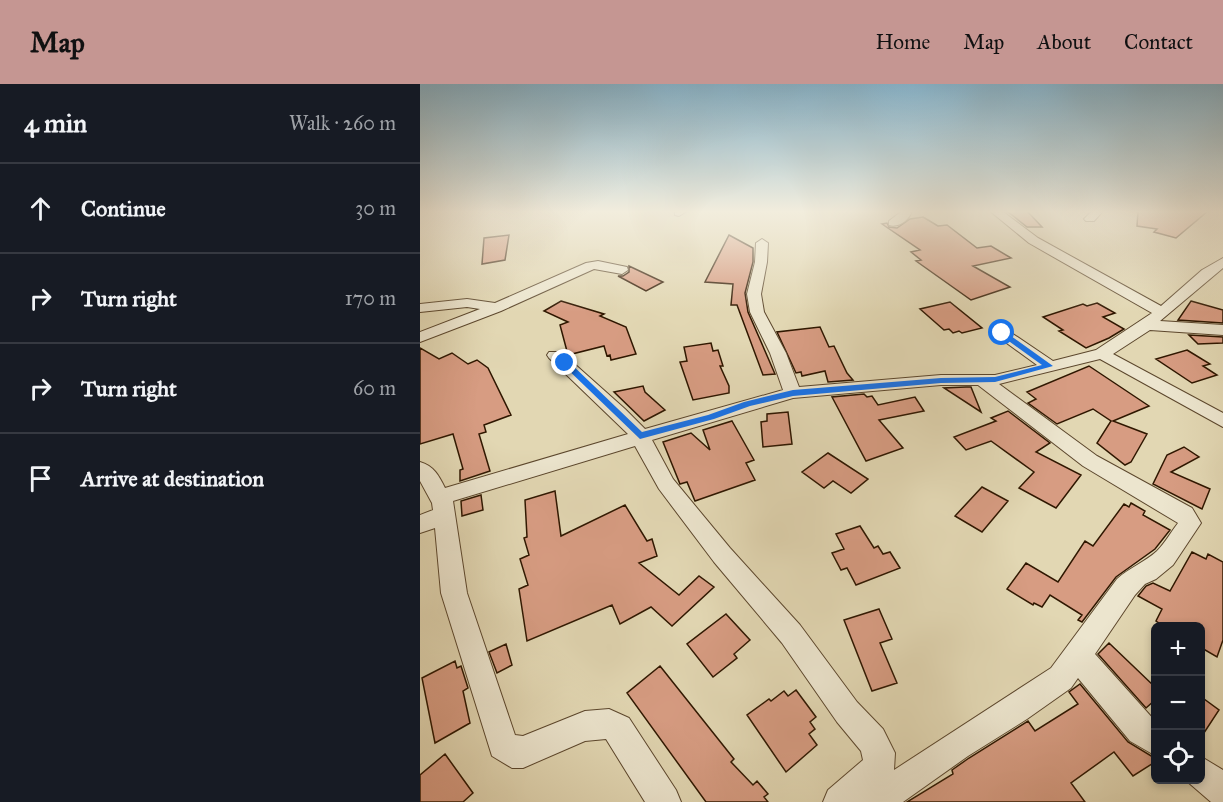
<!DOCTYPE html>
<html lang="en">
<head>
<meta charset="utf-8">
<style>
  :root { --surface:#171b24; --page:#20242c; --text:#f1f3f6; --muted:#9ea1a6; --line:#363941; --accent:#c59692 }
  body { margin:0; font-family:"IM FELL Great Primer",serif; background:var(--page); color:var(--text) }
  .controls { position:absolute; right:18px; bottom:18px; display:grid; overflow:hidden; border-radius:9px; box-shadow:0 3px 9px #0003 }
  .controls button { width:54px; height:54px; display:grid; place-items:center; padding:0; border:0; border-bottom:2px solid var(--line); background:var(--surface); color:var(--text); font:30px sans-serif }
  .stop { position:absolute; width:18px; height:18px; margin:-14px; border:4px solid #1a73e8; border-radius:50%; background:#fff }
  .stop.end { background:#1a73e8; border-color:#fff; box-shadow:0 2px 6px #0008 }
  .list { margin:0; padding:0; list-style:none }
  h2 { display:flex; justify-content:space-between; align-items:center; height:78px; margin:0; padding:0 24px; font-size:26px }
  h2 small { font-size:20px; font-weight:400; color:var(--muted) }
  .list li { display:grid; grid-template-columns:39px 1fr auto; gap:18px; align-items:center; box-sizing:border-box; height:90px; padding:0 24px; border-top:2px solid var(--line) }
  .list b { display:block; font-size:22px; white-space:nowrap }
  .list em { font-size:20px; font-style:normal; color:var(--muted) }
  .icon { flex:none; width:33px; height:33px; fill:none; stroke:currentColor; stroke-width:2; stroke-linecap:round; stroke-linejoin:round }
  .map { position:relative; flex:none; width:803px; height:718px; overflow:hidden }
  header { display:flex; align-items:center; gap:36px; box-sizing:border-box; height:84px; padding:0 30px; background:var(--accent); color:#111 }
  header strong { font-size:28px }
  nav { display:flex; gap:33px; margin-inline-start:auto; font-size:21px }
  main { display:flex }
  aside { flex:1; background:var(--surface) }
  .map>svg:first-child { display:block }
</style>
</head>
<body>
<header>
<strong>Map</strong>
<nav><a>Home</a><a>Map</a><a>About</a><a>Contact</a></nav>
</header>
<main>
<aside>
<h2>4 min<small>Walk · 260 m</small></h2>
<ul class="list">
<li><svg class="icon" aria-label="ahead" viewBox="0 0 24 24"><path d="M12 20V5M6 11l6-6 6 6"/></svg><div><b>Continue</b></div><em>30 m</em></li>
<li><svg class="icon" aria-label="right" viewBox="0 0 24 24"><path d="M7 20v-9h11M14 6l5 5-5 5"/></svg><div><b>Turn right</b></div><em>170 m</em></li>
<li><svg class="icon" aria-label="right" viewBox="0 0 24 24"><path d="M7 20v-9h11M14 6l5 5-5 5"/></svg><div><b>Turn right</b></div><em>60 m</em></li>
<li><svg class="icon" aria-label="arrive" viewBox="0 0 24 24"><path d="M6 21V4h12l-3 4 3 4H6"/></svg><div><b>Arrive at destination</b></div></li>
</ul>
</aside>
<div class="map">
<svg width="803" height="718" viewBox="0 0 803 718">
  <rect width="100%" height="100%" fill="#e2d7b3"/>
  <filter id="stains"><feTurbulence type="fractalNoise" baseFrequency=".00333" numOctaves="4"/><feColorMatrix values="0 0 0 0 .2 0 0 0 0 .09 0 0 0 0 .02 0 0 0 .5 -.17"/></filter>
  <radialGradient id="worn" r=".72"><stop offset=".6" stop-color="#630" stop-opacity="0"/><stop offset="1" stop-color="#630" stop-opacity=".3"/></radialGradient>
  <!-- building -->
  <path fill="#d79c82" stroke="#2f1700" stroke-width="1.5" d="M 587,127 L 607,127 L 622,143 L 607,143 Z
    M 718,127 L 788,127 L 756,154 L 734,148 L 737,145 L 717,142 Z
    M 503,133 L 518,142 L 527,141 L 557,164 L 571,162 L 591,174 L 553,182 L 590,203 L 551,216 L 496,177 L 501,176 L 491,168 L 500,166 L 462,140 L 467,139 L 469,143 L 477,144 L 490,135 Z
    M 89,151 L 85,176 L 62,180 L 64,154 Z
    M 309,151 L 333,164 L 333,178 L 325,209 L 328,228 L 355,290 L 343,291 L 317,221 L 311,221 L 313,200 L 285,198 Z
    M 209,182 L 243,198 L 226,207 L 198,192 L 203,192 L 209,188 Z
    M 141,217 L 184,230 L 180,232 L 206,243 L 216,270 L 191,276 L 190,271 L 187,272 L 184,262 L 148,271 L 140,241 L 148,238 L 124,227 Z
    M 771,217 L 803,226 L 803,239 L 758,236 Z
    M 530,218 L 562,244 L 542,249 L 539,247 L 533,249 L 529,245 L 524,246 L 500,225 Z
    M 677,219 L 695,229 L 683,233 L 704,245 L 689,254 L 666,264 L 639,247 L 643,246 L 623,233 L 663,220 L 667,222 Z
    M 400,243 L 409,263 L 414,262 L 427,289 L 433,296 L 408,298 L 405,287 L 382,292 L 381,288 L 376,289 L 357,248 Z
    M 769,251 L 803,253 L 803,259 L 778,260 Z
    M 291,259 L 293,267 L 298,266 L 303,282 L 300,282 L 309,302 L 309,309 L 273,316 L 260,278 L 267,277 L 264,263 Z
    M 0,264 L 19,275 L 32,269 L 48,280 L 57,276 L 68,284 L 91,331 L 64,341 L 66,348 L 59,350 L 70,387 L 40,397 L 40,386 L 43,385 L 33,350 L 0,360 Z
    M 767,266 L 790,280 L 783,282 L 797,291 L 772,299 L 736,275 Z
    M 669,282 L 729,322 L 693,337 L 727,350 L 711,378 L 705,381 L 677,359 L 691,337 L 673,325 L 637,340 L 608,319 L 616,315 L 607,308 Z
    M 223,302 L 225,308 L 245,326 L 224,337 L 194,308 Z
    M 551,303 L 561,328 L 524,304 L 546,303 Z
    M 444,310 L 447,313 L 452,312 L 458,321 L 495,313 L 504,327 L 459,336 L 483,364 L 446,377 L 412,313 Z
    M 588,327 L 630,359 L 616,368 L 661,391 L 636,424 L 599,404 L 614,388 L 571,357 L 546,366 L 534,353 L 576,337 L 571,334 Z
    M 368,328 L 372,360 L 343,363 L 341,338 L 347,337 L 347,330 Z
    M 312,337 L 334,376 L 326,379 L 335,396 L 275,417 L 267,398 L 260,400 L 243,358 L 271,349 L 290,366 L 283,346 Z
    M 764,363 L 779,373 L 751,388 L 790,405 L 782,425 L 733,400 L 747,371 Z
    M 408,369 L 448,395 L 431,409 L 413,397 L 404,404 L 382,388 Z
    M 562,403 L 588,417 L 562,448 L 535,432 Z
    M 135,407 L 141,452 L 205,421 L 227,457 L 232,455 L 237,472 L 219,479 L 259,511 L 279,492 L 294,503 L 252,542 L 231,523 L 200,540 L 192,521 L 107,557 L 99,505 L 108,501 L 100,475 L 109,471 L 104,454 L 107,453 L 105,416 Z
    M 61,411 L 63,426 L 42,432 L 41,417 Z
    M 711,419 L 725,427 L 723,431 L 750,446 L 735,465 L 696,493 L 662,538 L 658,536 L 662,531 L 630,511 L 622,523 L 614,519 L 613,521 L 587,505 L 606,479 L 638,498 L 665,457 L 673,462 L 704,420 L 709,423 Z
    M 440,442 L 454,464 L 458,462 L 463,470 L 470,468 L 480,484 L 436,501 L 427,484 L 421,486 L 412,469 L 424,465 L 416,450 Z
    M 772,468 L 786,475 L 788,470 L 803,478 L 803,556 L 797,573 L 780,563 L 780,543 L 745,543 L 736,537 L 742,525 L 718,512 L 726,502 L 733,499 L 750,507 Z
    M 459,525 L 472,555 L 460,559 L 477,599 L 452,607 L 424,536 Z
    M 306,530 L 330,556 L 314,570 L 317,574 L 293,593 L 267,560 Z
    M 689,559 L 735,603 L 735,616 L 726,624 L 678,570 Z
    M 86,560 L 92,581 L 77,589 L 69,568 Z
    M 35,577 L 37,584 L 41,582 L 48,604 L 43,607 L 50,639 L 15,659 L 2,594 Z
    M 240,582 L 314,675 L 311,678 L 333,701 L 337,697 L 348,710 L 344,713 L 348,718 L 286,718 L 207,609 Z
    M 660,600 L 708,658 L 733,673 L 735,678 L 713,692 L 694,668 L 651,699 L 665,718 L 487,718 L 533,690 L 532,686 L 549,674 L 608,637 L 615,647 L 658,620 L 649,608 Z
    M 376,606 L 396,633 L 390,638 L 395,645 L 389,650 L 397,661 L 366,688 L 327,631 L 349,615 L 351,617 L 364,607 L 368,612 Z
    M 780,612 L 799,626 L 780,655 Z
    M 25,670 L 53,709 L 43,718 L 0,718 L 0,691 Z"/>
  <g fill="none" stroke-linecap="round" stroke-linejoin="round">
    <!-- street casing -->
    <g stroke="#5c472d" stroke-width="2">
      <path id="street" d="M 255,127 L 267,127 L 259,132 L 255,131 Z
        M 482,127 L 492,127 C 489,136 479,144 469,141 L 469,137 Z
        M 570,127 L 582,127 L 618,154 L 741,222 L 782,186 L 803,174 L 803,184 L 740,237 L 803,241 L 803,251 L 730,246 L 693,270 L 803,329 L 803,343 L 680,275 L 579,300 L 677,372 L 772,424 L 781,439 L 753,481 L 736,495 L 725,500 L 715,511 L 675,570 L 736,638 L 736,672 L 710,657 L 658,594 L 651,604 L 607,635 L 548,672 L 483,718 L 403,718 L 408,706 L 443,676 L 441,667 L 417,638 L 362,559 L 294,478 L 239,405 L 215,362 L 33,417 L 47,509 L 95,651 L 103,652 L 165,627 L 189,625 L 209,634 L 256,706 L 261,718 L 225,718 L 186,655 L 165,657 L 103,684 L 92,684 L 72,672 L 21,509 L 15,444 L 0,449 L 0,431 L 13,426 L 12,419 L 0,397 L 0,378 C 14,382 19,392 25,404 L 208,350 L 129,274 L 127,271 L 129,268 L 141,268 L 205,325 L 225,345 L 363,306 L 350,269 L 330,228 L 327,210 L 335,178 L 336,159 L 342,155 L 348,159 L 347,178 L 341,210 L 344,228 L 366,269 L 379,303 L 521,291 L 575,291 L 617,281 L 577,252 L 574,249 L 577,246 L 587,246 L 633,277 L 676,266 L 732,229 L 609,159 ZM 521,301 L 558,301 L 663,382 L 758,439 C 751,448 745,459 737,467 C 725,478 709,484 697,495 L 631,584 L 474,686 L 475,669 L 463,645 L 437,618 L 380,541 L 310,464 L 253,395 L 232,356 L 373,314 Z
        M 672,127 L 683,127 L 674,137 L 666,137 L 664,135 Z
        M 178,177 L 207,183 L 208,186 L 202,190 L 174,185 L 81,227 L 0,258 L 0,248 L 60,225 L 47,223 L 0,228 L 0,220 L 47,215 L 75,219 L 166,179 Z
        M 780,672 L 803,686 L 803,718 L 791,718 L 769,699 L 767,696 L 780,696 Z"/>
    </g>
    <!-- street -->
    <use href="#street" fill="#ece5ce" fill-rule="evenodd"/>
  </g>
  <!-- sky -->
  <linearGradient id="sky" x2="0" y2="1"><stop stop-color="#87b6cf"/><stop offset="0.56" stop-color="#f2eddd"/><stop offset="1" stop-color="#f2eddd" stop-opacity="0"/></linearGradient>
  <rect width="803" height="228" fill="url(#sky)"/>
  <!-- route -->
  <path fill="#1a73e8" d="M 579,247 L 584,247 L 633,282 L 575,298 L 521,299 L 373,312 L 330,322 L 294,335 L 220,355 L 141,279 L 148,277 L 222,348 L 288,331 L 324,318 L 373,306 L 521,294 L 575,293 L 622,281 L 579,250 Z"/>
  <rect width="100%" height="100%" filter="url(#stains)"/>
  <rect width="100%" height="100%" fill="url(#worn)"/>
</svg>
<div class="controls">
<button>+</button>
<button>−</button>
<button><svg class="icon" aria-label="locate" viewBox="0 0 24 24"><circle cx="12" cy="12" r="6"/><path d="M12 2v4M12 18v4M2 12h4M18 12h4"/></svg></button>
</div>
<div class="stop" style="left:582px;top:249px"></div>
<div class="stop end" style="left:145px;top:279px"></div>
</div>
</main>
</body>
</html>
